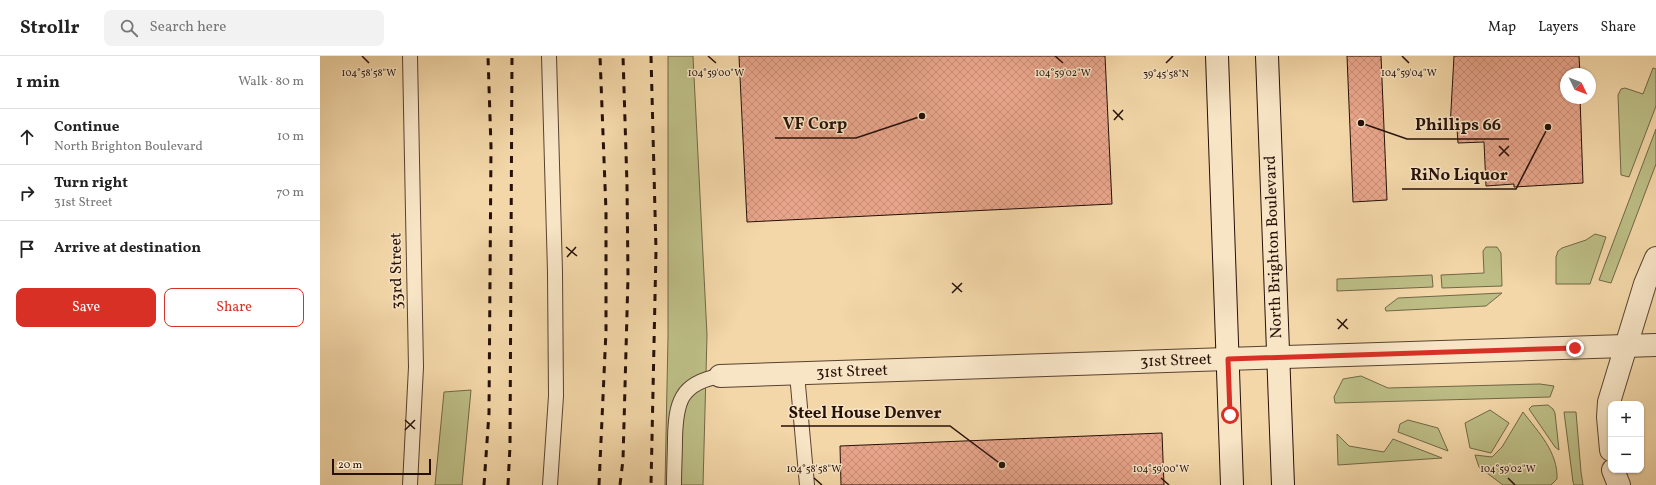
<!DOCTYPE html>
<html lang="en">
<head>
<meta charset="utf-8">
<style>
  :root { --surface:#fff; --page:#f2f2f2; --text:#222; --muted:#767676; --line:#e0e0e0; --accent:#d93025 }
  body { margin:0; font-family:Vollkorn,serif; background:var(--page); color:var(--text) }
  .controls { position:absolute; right:12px; bottom:12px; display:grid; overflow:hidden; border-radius:8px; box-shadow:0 1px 3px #0004 }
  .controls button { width:36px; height:36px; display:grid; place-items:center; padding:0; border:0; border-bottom:1px solid var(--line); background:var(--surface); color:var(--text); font:20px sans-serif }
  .compass { position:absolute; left:1240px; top:12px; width:36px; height:36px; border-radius:50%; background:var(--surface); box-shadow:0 1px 3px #0004; rotate:133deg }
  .scale { position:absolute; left:12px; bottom:10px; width:99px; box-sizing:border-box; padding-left:4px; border:2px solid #261008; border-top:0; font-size:11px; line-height:14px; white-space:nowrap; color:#261008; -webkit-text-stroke:3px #f7e5c6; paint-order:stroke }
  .stop { position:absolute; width:12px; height:12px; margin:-9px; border:3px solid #d93025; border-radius:50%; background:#fff }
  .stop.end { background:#d93025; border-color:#fff; box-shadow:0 1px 4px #0008 }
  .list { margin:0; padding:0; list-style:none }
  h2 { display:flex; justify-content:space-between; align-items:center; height:52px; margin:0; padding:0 16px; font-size:17px }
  h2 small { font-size:13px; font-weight:400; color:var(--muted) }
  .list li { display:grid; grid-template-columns:26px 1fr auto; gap:12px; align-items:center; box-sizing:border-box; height:56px; padding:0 16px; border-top:1px solid var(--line) }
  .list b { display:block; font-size:15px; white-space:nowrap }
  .list p { margin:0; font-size:13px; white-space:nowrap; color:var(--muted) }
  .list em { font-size:13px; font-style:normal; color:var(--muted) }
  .actions { display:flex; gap:8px; padding:12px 16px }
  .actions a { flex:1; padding:9px 0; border:1px solid var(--accent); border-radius:8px; text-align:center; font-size:14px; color:var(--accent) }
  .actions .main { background:var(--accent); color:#fff }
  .icon { flex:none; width:22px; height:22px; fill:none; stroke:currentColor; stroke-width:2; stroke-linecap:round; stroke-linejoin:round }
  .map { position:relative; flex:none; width:1336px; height:429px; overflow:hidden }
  header { display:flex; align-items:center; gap:24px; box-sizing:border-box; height:56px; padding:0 20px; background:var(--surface); border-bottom:1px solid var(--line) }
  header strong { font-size:19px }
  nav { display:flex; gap:22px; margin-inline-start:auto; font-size:14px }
  .search { width:280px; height:36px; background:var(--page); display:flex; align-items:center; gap:10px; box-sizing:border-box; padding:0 14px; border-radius:8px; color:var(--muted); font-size:15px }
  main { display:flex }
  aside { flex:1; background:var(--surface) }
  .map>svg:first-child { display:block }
</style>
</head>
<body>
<header>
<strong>Strollr</strong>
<div class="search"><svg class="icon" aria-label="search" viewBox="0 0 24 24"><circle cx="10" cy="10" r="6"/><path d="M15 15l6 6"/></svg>Search here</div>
<nav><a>Map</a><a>Layers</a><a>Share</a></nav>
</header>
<main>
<aside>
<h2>1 min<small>Walk · 80 m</small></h2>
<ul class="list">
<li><svg class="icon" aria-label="ahead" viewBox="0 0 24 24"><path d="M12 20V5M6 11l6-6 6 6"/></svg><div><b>Continue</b><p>North Brighton Boulevard</p></div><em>10 m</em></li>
<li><svg class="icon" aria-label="right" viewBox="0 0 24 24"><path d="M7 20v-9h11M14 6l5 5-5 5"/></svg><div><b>Turn right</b><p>31st Street</p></div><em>70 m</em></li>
<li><svg class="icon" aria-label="arrive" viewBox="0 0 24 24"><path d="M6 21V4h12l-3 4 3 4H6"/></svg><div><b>Arrive at destination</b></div></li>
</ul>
<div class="actions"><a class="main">Save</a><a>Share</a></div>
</aside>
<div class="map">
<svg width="1336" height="429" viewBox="0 0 1336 429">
  <defs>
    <pattern id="building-cross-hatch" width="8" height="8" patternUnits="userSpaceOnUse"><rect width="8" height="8" fill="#e8a58b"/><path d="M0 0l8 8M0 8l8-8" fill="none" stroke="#c78d76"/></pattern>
  </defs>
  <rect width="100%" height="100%" fill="#f3d7a8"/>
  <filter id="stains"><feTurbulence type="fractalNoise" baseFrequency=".005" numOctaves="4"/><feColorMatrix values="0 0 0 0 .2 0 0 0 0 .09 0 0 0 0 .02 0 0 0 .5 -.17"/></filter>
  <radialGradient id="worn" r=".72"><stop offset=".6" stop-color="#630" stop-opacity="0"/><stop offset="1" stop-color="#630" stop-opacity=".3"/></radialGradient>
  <!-- grass -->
  <path fill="#bdbe86" stroke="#726747" d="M 348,0 L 373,0 L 387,279 L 383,429 L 345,429 L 348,281 Z
    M 1333,12 L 1336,13 L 1336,50 L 1309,121 L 1301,119 L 1298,39 L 1301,33 L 1305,32 L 1323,38 Z
    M 1336,73 L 1336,108 L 1291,227 L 1279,224 Z
    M 1275,178 L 1286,181 L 1270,228 L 1236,228 L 1236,201 L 1238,195 L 1242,192 L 1266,184 Z
    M 1166,191 L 1177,191 L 1181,197 L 1182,230 L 1122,232 L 1121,219 L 1164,217 L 1163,195 Z
    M 1112,219 L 1113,231 L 1017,235 L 1017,223 Z
    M 1182,237 L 1166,250 L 1066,255 L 1065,252 L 1078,242 Z
    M 1041,320 L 1068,332 L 1220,328 L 1234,330 L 1230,341 L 1015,347 L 1014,341 L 1023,323 Z
    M 151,334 L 142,429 L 115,429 L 124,336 Z
    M 1228,349 L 1233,353 L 1235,357 L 1239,394 L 1235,391 L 1209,353 L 1212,350 Z
    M 1170,354 L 1189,367 L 1171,397 L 1150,392 L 1145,367 Z
    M 1203,356 C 1219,377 1238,396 1237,423 L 1231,429 L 1183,429 L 1159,411 L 1155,399 L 1172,401 L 1182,391 Z
    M 1244,356 L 1256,356 L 1261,416 L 1263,429 L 1254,429 L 1253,426 Z
    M 1088,364 L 1118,372 L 1128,395 L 1078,376 L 1080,368 Z
    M 1017,378 L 1029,390 L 1064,396 L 1073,383 L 1122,402 L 1018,409 Z"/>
  <!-- building -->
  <path fill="url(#building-cross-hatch)" stroke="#261008" d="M 419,0 L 785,0 L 792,148 L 427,166 Z
    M 1027,0 L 1061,0 L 1067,144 L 1033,146 Z
    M 1134,0 L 1259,0 L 1260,18 L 1246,18 L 1246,42 L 1260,42 L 1263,127 L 1194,131 L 1194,128 L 1166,130 L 1164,86 L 1138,87 L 1137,73 L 1130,72 Z
    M 842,377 L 844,429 L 521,429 L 520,390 Z"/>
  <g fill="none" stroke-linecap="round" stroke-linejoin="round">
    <!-- service casing -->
    <g stroke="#594230" stroke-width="16">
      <path id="service" d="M 229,0 L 235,216 L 236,340 L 230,429
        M 477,318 L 487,429
        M 90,429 L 96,311 L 90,0
        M 354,429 C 354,413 355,398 355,382 C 356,347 360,327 400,320"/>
    </g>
    <!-- minor casing -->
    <g stroke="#594230" stroke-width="24">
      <path id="minor" d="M 400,320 L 907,303
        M 1291,394 L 1288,361 L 1289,346 L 1306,290
        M 1293,414 L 1299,429"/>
    </g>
    <!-- tertiary casing -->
    <g stroke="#594230" stroke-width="24">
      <path id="tertiary" d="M 1306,290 L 1325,228 L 1336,202
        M 907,303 L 1336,289"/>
    </g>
    <!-- secondary casing -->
    <g stroke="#261008" stroke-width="24">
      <path id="secondary" d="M 897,0 L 912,429
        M 947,0 L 963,429"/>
    </g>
    <!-- service -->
    <use href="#service" stroke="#f7e5c6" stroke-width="14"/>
    <!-- minor -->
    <use href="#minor" stroke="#f7e5c6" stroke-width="22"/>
    <!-- tertiary -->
    <use href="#tertiary" stroke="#f7e5c6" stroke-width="22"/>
    <!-- secondary -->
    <use href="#secondary" stroke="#f7e5c6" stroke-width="22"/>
    <!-- rail -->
    <path stroke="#261008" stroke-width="3" stroke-dasharray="7 7" stroke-linecap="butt" d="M 331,0 L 336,194 L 331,429
      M 164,429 L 169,357 L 171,91 L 168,0
      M 188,429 L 190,390 L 192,0
      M 279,429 L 286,275 L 286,155 L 280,0
      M 300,429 L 303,404 L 308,221 L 307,129 L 303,0"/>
  </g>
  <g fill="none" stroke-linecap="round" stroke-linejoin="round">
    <!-- route -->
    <path stroke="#d93025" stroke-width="5" d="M 910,359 L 908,303 L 1255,292"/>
  </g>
  <!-- ticks -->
  <path fill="none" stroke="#261008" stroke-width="1.5" d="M 42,0 L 49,7M 388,0 L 396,7M 735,0 L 743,7M 1082,0 L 1089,7M 846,7 L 853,0M 793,54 L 803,64M 794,64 L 803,54M 1179,90 L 1189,100M 1179,100 L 1189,90M 246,191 L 257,200M 247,201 L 256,191M 632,227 L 642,236M 632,237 L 642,227M 1017,263 L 1028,273M 1018,273 L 1027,263M 85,364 L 95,373M 85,374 L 95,364M 494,422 L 502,429M 841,422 L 849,429M 1188,422 L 1195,429"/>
  <g text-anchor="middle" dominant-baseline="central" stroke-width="3" stroke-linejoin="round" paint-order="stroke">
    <!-- street labels -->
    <g font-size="16" fill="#261008" stroke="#f7e5c6">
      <text transform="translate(954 191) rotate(-92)">North Brighton Boulevard</text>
      <text transform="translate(77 215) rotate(-91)">33rd Street</text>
      <text transform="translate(856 305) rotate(-2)">31st Street</text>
      <text transform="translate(532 316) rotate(-2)">31st Street</text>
    </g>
  </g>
  <g font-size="10" text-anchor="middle" fill="#261008" stroke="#f7e5c6" stroke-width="3" stroke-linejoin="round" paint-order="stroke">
    <text x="49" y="20">104°58'58"W</text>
    <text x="396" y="20">104°59'00"W</text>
    <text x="743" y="20">104°59'02"W</text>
    <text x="1089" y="20">104°59'04"W</text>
    <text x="846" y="21">39°45'58"N</text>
    <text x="494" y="416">104°58'58"W</text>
    <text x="841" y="416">104°59'00"W</text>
    <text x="1188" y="416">104°59'02"W</text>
  </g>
  <!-- callouts -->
  <path fill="none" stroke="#261008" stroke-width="1.5" d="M602 60L536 82H455M1041 67L1087 83H1189M1228 71L1196 133H1082M682 409L630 370H461"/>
  <g fill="#261008" stroke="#f7e5c6" stroke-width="1.5">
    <circle cx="602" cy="60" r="4"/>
    <circle cx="1041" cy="67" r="4"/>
    <circle cx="1228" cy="71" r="4"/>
    <circle cx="682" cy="409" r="4"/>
  </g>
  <g font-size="17" text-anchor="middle" font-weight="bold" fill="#261008" stroke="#f7e5c6" stroke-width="3" stroke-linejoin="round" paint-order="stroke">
    <text x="495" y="73">VF Corp</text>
    <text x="1138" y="74">Phillips 66</text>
    <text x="1139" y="124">RiNo Liquor</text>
    <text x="545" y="362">Steel House Denver</text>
  </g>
  <rect width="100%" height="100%" filter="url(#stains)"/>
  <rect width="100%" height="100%" fill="url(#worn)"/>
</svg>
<div class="controls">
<button>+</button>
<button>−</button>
</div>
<svg class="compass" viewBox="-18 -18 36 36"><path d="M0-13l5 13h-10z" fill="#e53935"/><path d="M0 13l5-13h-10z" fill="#767676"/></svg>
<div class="scale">20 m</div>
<div class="stop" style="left:910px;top:359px"></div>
<div class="stop end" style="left:1255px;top:292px"></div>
</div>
</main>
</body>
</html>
